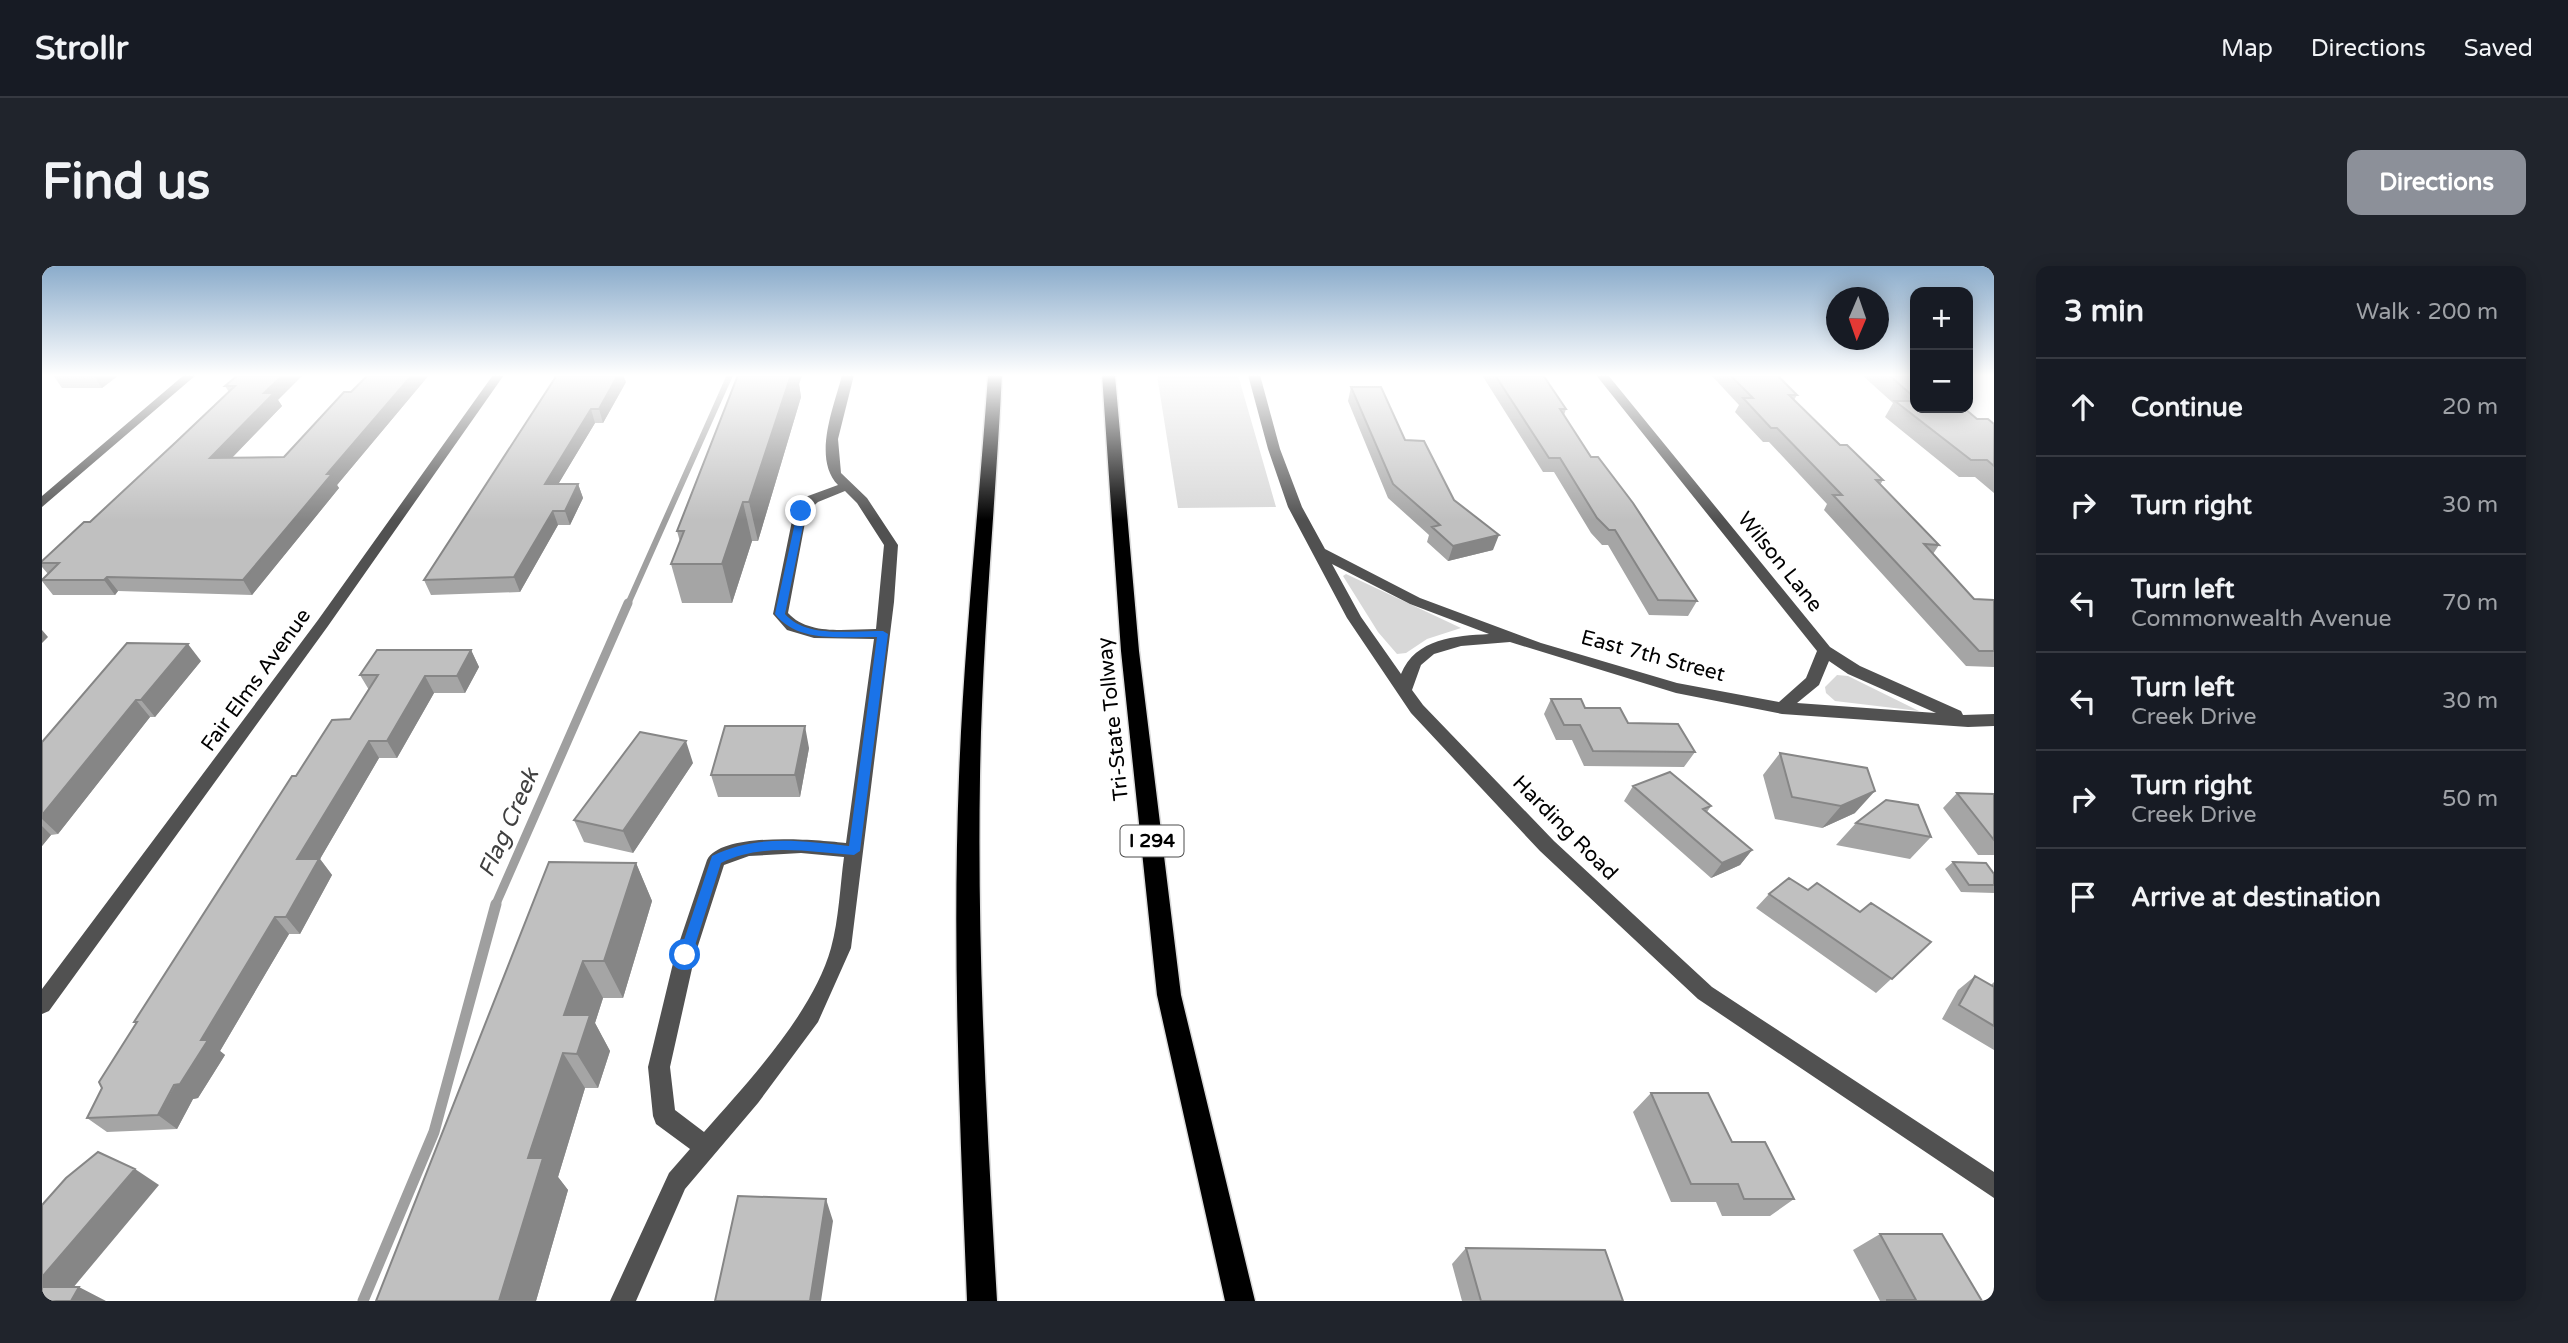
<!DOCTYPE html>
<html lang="en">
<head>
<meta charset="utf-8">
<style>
  :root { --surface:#171b24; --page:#20242c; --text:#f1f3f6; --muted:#9ea1a6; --line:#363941; --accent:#8c9099 }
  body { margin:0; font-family:"Varela Round",sans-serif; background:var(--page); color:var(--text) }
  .controls { position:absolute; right:21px; top:21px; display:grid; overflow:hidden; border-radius:14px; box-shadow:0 4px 18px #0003 }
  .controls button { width:63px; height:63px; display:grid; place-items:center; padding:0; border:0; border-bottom:2px solid var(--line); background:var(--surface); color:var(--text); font:35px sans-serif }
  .compass { position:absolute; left:1784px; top:21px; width:63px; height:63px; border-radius:50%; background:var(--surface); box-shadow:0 4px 18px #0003; rotate:182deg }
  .stop { position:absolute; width:21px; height:21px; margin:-16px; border:5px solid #1a73e8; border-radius:50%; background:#fff }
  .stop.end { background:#1a73e8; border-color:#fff; box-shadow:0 2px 7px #0008 }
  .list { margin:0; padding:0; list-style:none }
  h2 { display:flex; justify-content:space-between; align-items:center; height:91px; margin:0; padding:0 28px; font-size:30px }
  h2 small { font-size:23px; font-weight:400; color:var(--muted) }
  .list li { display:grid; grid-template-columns:46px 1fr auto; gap:21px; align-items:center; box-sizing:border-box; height:98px; padding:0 28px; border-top:2px solid var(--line) }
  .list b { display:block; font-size:26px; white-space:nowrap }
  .list p { margin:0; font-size:23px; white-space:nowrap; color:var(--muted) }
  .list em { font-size:23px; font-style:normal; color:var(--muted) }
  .icon { flex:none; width:38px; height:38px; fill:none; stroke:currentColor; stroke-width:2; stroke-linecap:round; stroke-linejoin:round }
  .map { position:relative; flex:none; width:1952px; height:1035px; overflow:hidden; border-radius:14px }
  header { display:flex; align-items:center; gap:42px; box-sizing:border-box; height:98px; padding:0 35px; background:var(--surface); border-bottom:2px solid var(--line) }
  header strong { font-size:33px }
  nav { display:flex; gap:38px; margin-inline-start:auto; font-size:24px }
  .intro { display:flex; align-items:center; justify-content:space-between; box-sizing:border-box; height:168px; padding:0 42px }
  h1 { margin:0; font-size:49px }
  .button { padding:18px 32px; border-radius:14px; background:var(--accent); color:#fff; font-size:24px; font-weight:700 }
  main { display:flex; gap:42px; padding:0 42px }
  aside { flex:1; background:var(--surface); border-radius:14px; box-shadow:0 4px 18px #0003 }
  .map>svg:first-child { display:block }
</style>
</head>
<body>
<header>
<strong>Strollr</strong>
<nav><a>Map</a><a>Directions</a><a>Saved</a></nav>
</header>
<div class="intro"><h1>Find us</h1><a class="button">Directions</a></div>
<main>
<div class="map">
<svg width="1952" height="1035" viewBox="0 0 1952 1035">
  <rect width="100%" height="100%" fill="#fff"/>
  <!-- green -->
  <path fill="#d8d8d8" d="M 1115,109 L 1196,109 L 1234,241 L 1136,242 Z
    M 1304,308 L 1419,362 L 1385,373 L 1364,387 L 1355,388 L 1336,366 L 1301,310 Z
    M 1795,409 L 1806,410 L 1877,445 L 1793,435 L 1784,427 L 1783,421 Z"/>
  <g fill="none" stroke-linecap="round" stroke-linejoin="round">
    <!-- stream-far2 -->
    <path stroke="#9f9f9f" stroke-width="6" d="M 586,338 L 688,109"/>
    <!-- stream-far1 -->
    <path stroke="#9f9f9f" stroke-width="9" d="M 453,640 L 586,337"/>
    <!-- stream -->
    <path stroke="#9f9f9f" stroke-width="11" d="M 321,1035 L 392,866 L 454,638"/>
    <!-- highway casing -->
    <g stroke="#dbdbdb" stroke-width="3">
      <path id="highway" d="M 946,109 L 960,109 C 953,243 940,377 938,511 C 935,686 945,861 955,1035 L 925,1035 C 918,860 910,685 917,511 C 922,376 937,243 946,109 Z
        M 1060,109 L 1073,109 L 1097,385 L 1139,729 L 1213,1035 L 1183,1035 L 1115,729 L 1079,385 Z"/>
    </g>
    <!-- minor -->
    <path fill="#515151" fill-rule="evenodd" d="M 142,109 L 154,109 L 0,241 L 0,230 Z
      M 451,109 L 462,109 L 286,360 L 7,745 L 0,748 L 0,723 L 276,354 Z
      M 800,109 L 812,109 L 796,173 L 799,207 L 825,232 L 856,279 L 852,336 L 809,682 L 776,756 L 716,837 L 643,923 L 594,1035 L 568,1035 L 627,907 L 648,883 L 614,858 L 611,850 L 606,801 L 633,689 L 665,594 C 680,565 776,574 804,577 L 832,373 L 772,372 L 745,364 L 731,348 L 752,245 L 766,230 L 796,219 C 770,192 792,141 800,109 ZM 803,225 L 815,237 L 842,279 L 834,363 C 805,363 767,370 746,347 L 765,246 L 776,236 ZM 759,587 L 802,591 C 798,620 797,653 789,682 C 771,747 706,816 662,866 L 633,844 L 628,801 L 653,689 L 682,599 L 707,590 Z
      M 1206,109 L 1218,109 L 1238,183 L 1260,241 L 1283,283 L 1378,332 L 1499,377 L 1635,417 L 1737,436 L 1764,412 L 1775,385 L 1554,109 L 1566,109 L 1788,381 L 1818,400 L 1919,445 L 1921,449 L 1952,448 L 1952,460 L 1926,461 L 1740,448 L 1634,427 L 1468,376 L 1419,380 L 1392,388 L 1379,399 L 1370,424 L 1381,439 L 1512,575 L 1670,721 L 1952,906 L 1952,932 L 1656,733 L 1498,585 L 1369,447 L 1305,352 L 1246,241 L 1226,183 ZM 1290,298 L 1368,338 L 1447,368 C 1413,370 1374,372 1359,408 L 1319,351 ZM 1787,395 L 1806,408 L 1894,447 L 1755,437 L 1777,419 Z"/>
    <!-- highway -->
    <use href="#highway" fill="#000" fill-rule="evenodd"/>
  </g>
  <!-- wall -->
  <path fill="#a5a5a5" d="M 11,109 L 77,109 L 60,122 L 20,122 Z
    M 196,109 L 236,134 L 240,140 L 190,192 L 242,191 L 326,109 L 387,109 L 295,219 L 297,222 L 210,329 L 76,325 L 73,329 L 11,329 L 0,315 L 0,314 L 6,308 L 0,301 L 0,295 L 48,256 L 187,126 L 183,120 Z
    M 515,109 L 584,116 L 561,157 L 553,157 L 516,218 L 536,218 L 541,232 L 528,259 L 516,259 L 478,326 L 389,329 L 382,314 Z
    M 696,109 L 760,109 L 757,118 L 759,131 L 716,275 L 710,275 L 690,337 L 640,337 L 629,298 L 638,276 L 635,265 Z
    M 1424,109 L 1501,109 L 1524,143 L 1522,149 L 1549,191 L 1655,335 L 1646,350 L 1607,349 L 1566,279 L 1560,279 L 1549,267 L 1512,206 L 1501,206 L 1440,109 Z
    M 1669,109 L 1735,109 L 1755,129 L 1752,134 L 1798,179 L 1841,214 L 1838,219 L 1897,279 L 1891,288 L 1932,333 L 1952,334 L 1952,401 L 1924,400 L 1782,244 L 1785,238 L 1727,176 L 1721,176 L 1693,146 L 1697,139 Z
    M 1820,109 L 1873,109 L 1873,142 L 1935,153 L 1952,158 L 1952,227 L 1933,211 L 1917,211 L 1843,151 L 1851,137 Z
    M 1309,121 L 1363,174 L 1451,284 L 1406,295 L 1385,276 L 1387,269 L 1346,232 L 1306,135 Z
    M 429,384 L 437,401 L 423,427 L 392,427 L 355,492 L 337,492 L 278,593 L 290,609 L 258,668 L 247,668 L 178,785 L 183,789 L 156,832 L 151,833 L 135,863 L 65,866 L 45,852 L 94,758 L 92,756 L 254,510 L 308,453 L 327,424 L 318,409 Z
    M 159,395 L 113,451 L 108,451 L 16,568 L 9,569 L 0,580 L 0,476 Z
    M 1509,433 L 1543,442 L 1586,457 L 1653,486 L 1642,501 L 1542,500 L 1530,474 L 1514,474 L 1502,448 Z
    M 767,482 L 758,531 L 676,531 L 669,509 Z
    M 1738,487 L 1813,547 L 1780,562 L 1733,553 L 1721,509 Z
    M 651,497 L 591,587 L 542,576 L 532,554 Z
    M 1591,520 L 1669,540 L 1665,546 L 1710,584 L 1698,599 L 1669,612 L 1582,535 Z
    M 1915,527 L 1952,528 L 1952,589 L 1936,589 L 1901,542 Z
    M 1814,557 L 1889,571 L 1868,593 L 1794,579 Z
    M 1911,596 L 1952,608 L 1952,627 L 1919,626 L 1903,603 Z
    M 594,597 L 610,635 L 581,732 L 561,732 L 553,757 L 568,785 L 556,822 L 543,822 L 516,911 L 526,924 L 494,1035 L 334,1035 Z
    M 1766,624 L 1818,646 L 1889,676 L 1834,727 L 1714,642 L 1727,628 Z
    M 1933,710 L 1949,719 L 1952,716 L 1952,784 L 1900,753 L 1916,724 Z
    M 1609,827 L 1690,876 L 1752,933 L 1728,950 L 1680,950 L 1674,936 L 1629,936 L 1591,846 Z
    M 1838,968 L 1940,1035 L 1838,1035 L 1811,984 Z
    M 1424,982 L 1581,1035 L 1420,1035 L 1410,998 Z"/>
  <!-- shaded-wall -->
  <path fill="#868686" d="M 51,109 L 77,109 L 60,122 Z
    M 241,109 L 261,109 L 236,134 L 240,140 L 176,206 L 168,192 L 222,127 Z
    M 370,109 L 387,109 L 295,219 L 297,222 L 210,329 L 201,314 L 285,208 Z
    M 576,109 L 581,109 L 584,116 L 561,157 L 557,143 Z
    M 749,109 L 760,109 L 757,118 L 759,131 L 716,275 L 707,236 Z
    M 549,143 L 553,157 L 508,232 L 503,218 Z
    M 536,218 L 541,232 L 528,259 L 523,245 Z
    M 701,236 L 710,275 L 690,337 L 680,298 Z
    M 511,245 L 516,259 L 478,326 L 472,311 Z
    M 1457,269 L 1451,284 L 1406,295 L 1411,280 Z
    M 65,311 L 76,325 L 73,329 L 62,314 Z
    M 0,364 L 6,371 L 0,377 Z
    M 146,378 L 159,395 L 113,451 L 99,434 Z
    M 429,384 L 437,401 L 423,427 L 415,410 Z
    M 383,410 L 392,427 L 355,492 L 345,475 Z
    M 94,434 L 108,451 L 16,568 L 0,553 L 0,549 Z
    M 763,460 L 767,482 L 758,531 L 753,509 Z
    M 327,475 L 337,492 L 278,593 L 290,609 L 258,668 L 244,651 L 255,593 Z
    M 644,475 L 651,497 L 591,587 L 581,565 Z
    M 1833,525 L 1813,547 L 1780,562 L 1799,540 Z
    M 0,560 L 9,569 L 0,580 Z
    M 1710,584 L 1698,599 L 1669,612 L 1680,597 Z
    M 594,597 L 610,635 L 581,732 L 562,695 Z
    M 233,651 L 247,668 L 178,785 L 183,789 L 156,832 L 151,833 L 135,863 L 116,849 L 159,774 Z
    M 541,695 L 561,732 L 553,757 L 568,785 L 556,822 L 535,788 L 522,749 Z
    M 521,787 L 543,822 L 516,911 L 526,924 L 494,1035 L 457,1035 L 486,892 Z
    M 93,903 L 117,919 L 20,1035 L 0,1025 L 0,1011 Z
    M 784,933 L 791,955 L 779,1035 L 768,1035 Z
    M 37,1021 L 64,1035 L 29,1035 Z"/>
  <!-- building -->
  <path fill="#c0c0c0" stroke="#868686" stroke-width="2" d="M 196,109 L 241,109 L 222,127 L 232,127 L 168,192 L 242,191 L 302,126 L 309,126 L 326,109 L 370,109 L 285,208 L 290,208 L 201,314 L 65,311 L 62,314 L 0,314 L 17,297 L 0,297 L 0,295 L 42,256 L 48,256 L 134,176 L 193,120 L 183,120 Z
    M 515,109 L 576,109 L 557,143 L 549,143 L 503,218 L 536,218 L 523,245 L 511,245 L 472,311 L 382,314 Z
    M 696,109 L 749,109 L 707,236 L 701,236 L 680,298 L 629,298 L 642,265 L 635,265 Z
    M 1453,109 L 1501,109 L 1524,143 L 1518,143 L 1549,191 L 1556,191 L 1591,237 L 1655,335 L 1616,334 L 1573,264 L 1567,264 L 1555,252 L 1518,192 L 1507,192 Z
    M 1688,109 L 1735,109 L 1755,129 L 1747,129 L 1798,179 L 1805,179 L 1841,214 L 1834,214 L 1897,279 L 1882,278 L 1932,333 L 1952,334 L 1952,385 L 1937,385 L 1791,229 L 1800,229 L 1735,162 L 1729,162 L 1701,132 L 1711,132 Z
    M 1847,109 L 1873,109 L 1873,132 Z
    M 1309,121 L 1339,121 L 1363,174 L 1382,175 L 1412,234 L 1457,269 L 1411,280 L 1390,261 L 1398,259 L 1351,218 Z
    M 1853,135 L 1873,135 L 1873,142 L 1922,142 L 1935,153 L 1946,153 L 1952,158 L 1952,200 L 1945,194 L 1929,194 Z
    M 85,377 L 146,378 L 99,434 L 94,434 L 0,549 L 0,476 Z
    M 335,384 L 429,384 L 415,410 L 383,410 L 345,475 L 327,475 L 255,593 L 277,593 L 244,651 L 233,651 L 159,774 L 166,774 L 138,818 L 132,819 L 116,849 L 45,852 L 60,822 L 57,816 L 95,756 L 92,756 L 250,510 L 254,510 L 290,454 L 308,453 L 336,409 L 318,409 Z
    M 1509,433 L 1539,433 L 1543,442 L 1578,442 L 1586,457 L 1636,458 L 1653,486 L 1551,485 L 1538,459 L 1522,459 Z
    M 683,460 L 763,460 L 753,509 L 669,509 Z
    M 598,466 L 644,475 L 581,565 L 532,554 Z
    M 1738,487 L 1825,502 L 1833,525 L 1799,540 L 1750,531 Z
    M 1628,506 L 1669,540 L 1661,543 L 1710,584 L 1680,597 L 1591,520 Z
    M 1915,527 L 1952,528 L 1952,574 Z
    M 1844,534 L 1876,539 L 1889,571 L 1814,557 Z
    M 507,596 L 594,597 L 562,695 L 541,695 L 522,749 L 548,749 L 535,788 L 521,787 L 486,892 L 501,892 L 457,1035 L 334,1035 Z
    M 1911,596 L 1944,597 L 1952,608 L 1952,619 L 1927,619 Z
    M 1747,612 L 1766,624 L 1775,617 L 1818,646 L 1829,637 L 1889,676 L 1850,713 L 1727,628 Z
    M 1933,710 L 1952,721 L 1952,760 L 1917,739 Z
    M 1609,827 L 1666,827 L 1690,876 L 1723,876 L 1752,933 L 1702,933 L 1696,918 L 1649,918 Z
    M 56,886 L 93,903 L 0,1011 L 0,939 L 24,912 Z
    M 696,930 L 784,933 L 768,1035 L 673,1035 Z
    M 1838,968 L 1900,968 L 1940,1035 L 1845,1035 L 1845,1034 L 1874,1034 Z
    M 1424,982 L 1563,984 L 1581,1035 L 1439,1035 Z
    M 0,1021 L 37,1021 L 29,1035 L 0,1035 Z"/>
  <!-- sky -->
  <linearGradient id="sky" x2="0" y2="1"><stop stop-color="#8baccb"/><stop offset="0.43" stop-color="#fff"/><stop offset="1" stop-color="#fff" stop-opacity="0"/></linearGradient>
  <rect width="1952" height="254" fill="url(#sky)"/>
  <!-- route -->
  <path fill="#1a73e8" d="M 756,243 L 764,245 L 743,348 C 765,373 809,364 841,365 L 846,368 L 818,585 L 812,589 C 768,586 720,576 679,597 L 650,689 L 643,695 L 637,689 L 670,590 C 715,568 758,575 807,580 L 835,371 C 800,370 757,378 733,348 Z"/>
  <g text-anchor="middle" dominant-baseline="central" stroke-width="5" stroke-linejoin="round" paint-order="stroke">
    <!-- shield labels -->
    <rect fill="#fff" stroke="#4c4c4c" stroke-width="2" x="1078.5" y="559.5" width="63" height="31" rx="5"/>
    <g font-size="19" font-weight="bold" fill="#000">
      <text x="1110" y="575">I 294</text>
    </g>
    <!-- street labels -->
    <g font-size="21" fill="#000" stroke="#fff">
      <text transform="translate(1738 296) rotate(51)">Wilson Lane</text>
      <text transform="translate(1611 390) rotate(15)">East 7th Street</text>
      <text transform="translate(214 414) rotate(-54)">Fair Elms Avenue</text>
      <text transform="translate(1071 453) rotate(-96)">Tri-State Tollway</text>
      <text transform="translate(1523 562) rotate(45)">Harding Road</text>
    </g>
    <!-- water labels -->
    <g font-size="23" font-style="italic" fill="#404040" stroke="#fff">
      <text transform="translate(467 557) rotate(-66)">Flag Creek</text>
    </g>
  </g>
</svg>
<div class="controls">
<button>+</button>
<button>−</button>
</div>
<svg class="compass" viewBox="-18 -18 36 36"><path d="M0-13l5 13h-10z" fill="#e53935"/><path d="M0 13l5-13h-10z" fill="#9ea1a6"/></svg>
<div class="stop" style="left:643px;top:689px"></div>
<div class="stop end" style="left:759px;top:245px"></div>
</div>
<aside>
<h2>3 min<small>Walk · 200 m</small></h2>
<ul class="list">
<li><svg class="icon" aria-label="ahead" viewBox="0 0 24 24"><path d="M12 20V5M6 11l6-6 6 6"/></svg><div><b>Continue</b></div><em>20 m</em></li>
<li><svg class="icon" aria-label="right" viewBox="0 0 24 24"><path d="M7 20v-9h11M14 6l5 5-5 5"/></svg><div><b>Turn right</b></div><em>30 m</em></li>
<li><svg class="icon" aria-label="left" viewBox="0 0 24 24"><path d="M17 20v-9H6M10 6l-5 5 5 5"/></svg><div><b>Turn left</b><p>Commonwealth Avenue</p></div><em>70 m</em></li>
<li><svg class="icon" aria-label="left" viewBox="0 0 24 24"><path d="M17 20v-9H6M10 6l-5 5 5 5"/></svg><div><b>Turn left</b><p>Creek Drive</p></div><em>30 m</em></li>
<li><svg class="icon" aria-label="right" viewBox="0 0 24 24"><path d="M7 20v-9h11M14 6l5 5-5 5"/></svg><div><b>Turn right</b><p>Creek Drive</p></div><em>50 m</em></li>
<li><svg class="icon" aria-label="arrive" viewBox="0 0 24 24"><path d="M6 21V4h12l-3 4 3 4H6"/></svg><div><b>Arrive at destination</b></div></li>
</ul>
</aside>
</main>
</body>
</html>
